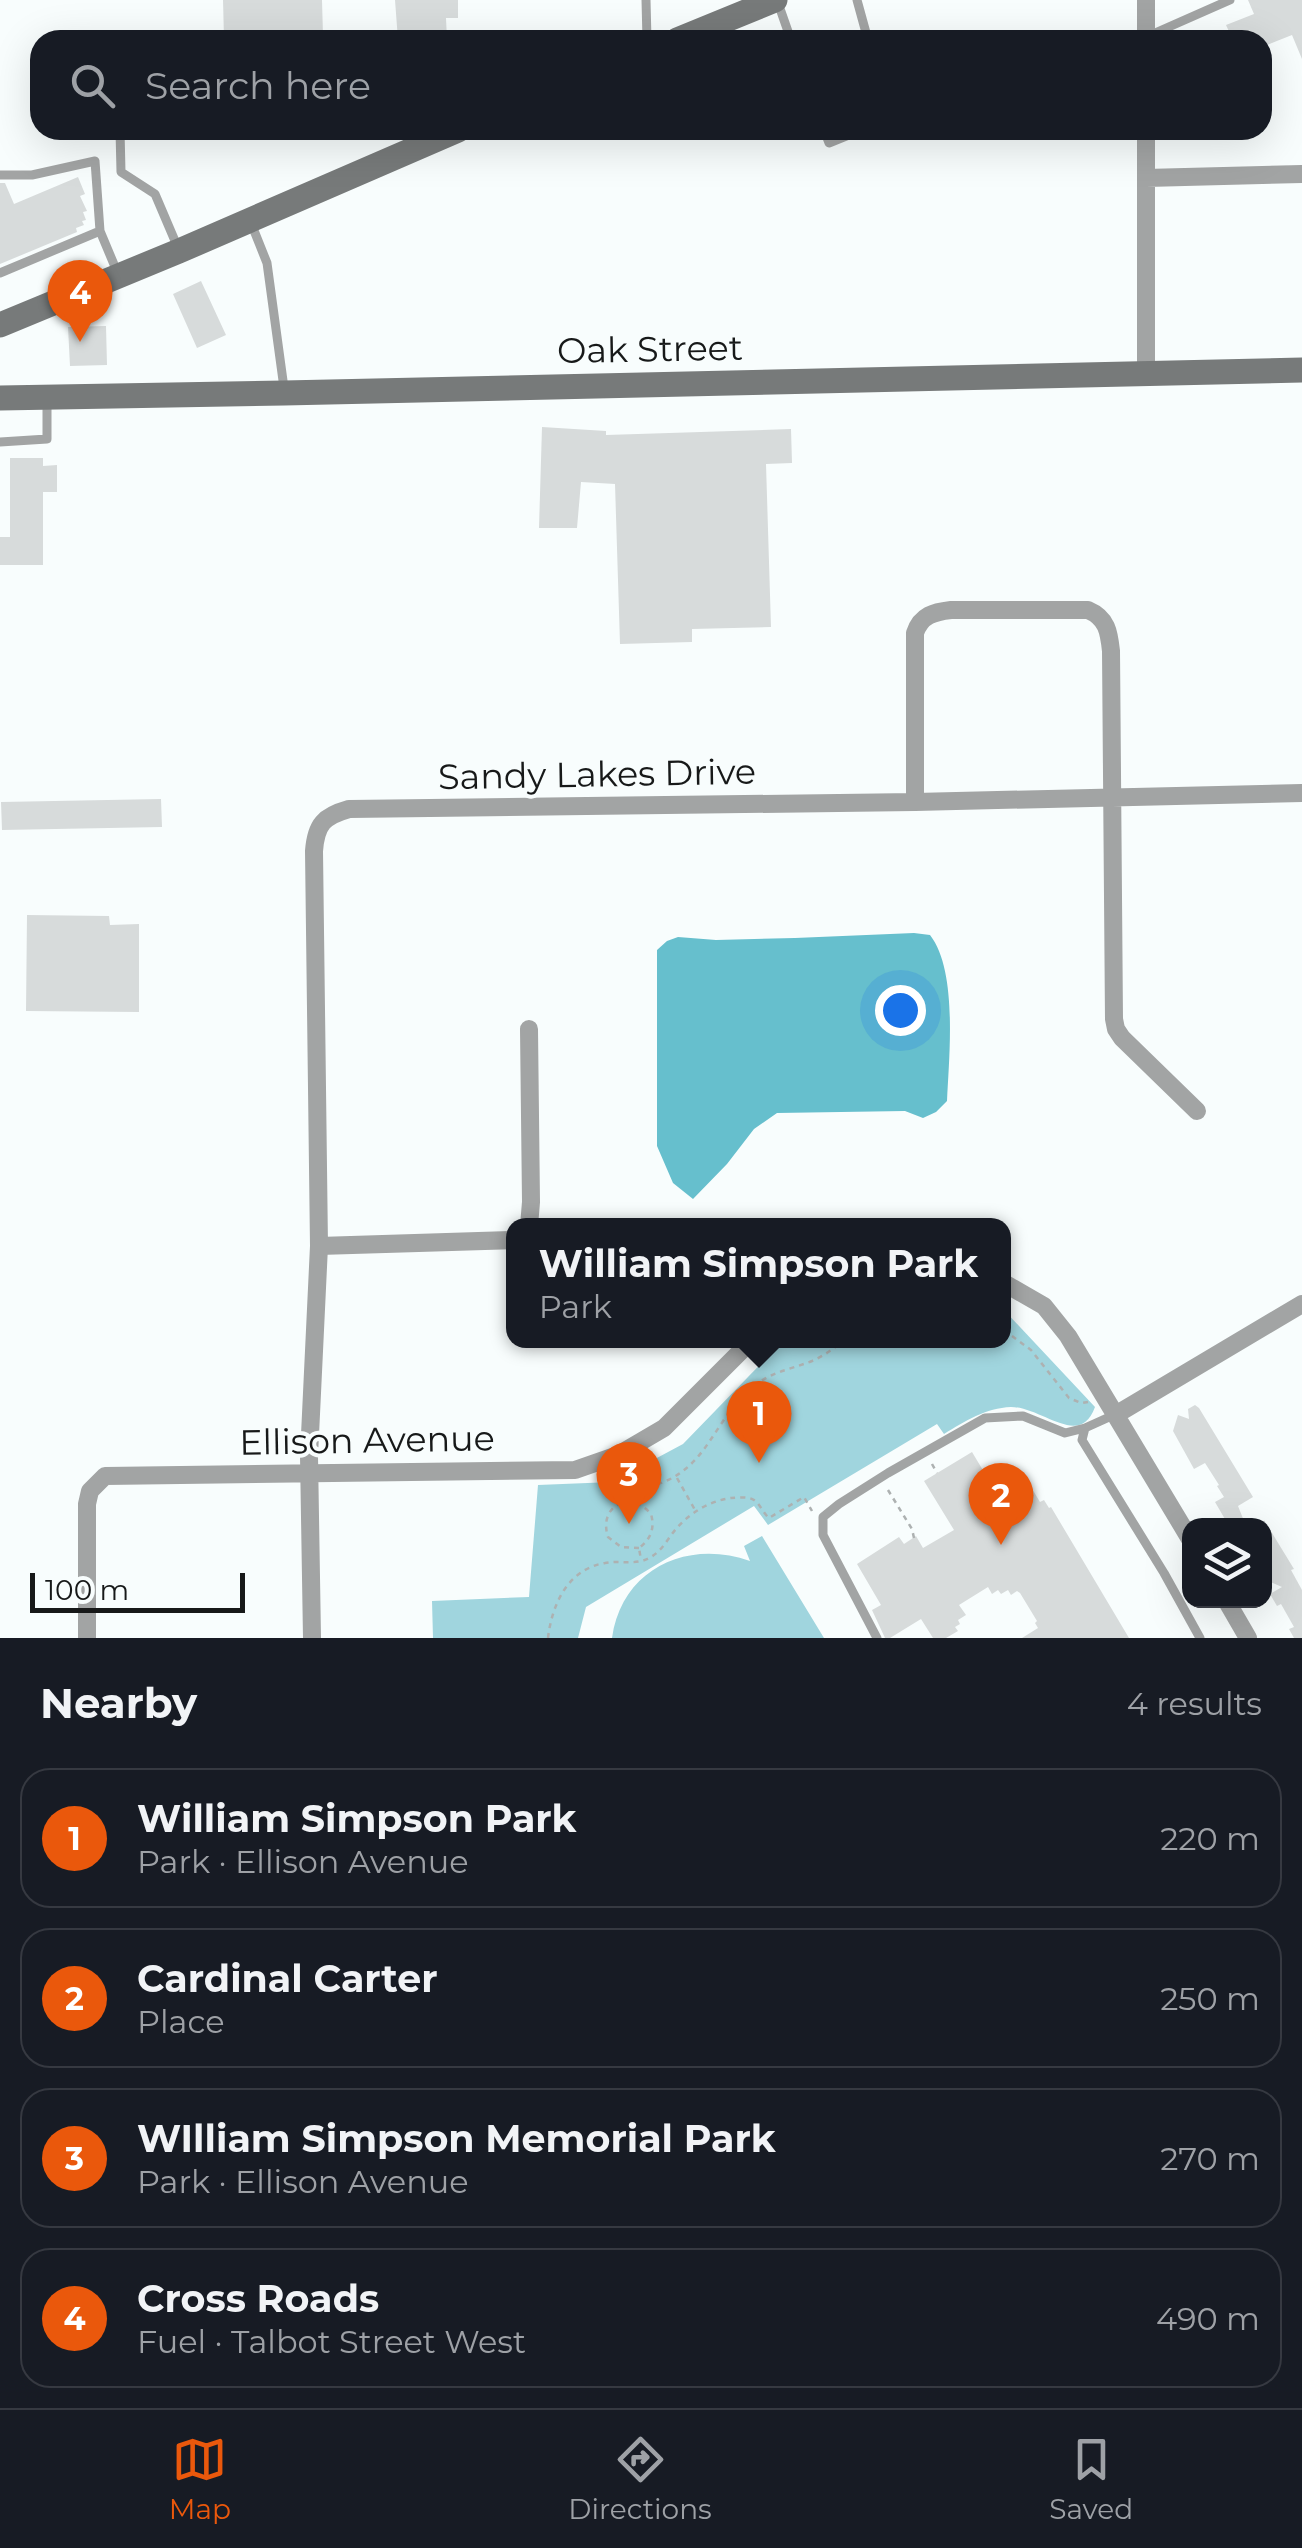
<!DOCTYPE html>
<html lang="en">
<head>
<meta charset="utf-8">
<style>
  :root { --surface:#171b24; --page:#20242c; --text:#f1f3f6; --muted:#9ea1a6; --line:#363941; --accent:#ea580c }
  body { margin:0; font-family:Montserrat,sans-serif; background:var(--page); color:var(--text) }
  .controls { position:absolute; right:30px; bottom:30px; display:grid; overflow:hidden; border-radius:20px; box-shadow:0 10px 40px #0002 }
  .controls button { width:90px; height:90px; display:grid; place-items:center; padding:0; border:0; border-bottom:2px solid var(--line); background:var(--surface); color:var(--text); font:50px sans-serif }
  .scale { position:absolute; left:30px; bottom:25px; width:215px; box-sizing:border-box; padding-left:10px; border:5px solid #171919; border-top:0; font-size:28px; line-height:35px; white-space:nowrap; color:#171919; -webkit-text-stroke:8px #f8fdfd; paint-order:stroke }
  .you { position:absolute; left:900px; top:1010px; width:35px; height:35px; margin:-25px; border:8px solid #fff; border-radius:50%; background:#1a73e8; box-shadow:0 0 0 15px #1a73e833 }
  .badge { display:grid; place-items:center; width:65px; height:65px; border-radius:50%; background:var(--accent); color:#fff; font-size:32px; font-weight:700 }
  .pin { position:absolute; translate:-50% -82px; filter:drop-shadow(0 2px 5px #0008) }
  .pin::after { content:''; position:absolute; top:52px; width:35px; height:30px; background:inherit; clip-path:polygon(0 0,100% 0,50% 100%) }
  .popup { position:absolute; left:506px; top:1218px; width:505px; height:130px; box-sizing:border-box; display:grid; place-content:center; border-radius:20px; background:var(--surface); filter:drop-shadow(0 2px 8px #0005); font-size:32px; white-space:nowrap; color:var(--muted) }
  .popup b { font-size:38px; color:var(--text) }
  .popup::after { content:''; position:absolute; left:50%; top:100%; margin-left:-20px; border:20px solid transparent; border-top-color:var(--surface) }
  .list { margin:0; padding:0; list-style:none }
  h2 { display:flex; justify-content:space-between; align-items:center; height:130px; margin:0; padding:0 40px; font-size:42px }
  h2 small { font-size:32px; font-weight:400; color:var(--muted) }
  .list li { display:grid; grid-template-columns:65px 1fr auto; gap:30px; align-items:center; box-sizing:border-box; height:140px; margin:0 20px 20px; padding:0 20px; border:2px solid var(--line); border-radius:30px }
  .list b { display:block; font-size:38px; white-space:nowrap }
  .list p { margin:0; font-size:32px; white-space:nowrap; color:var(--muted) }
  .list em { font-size:32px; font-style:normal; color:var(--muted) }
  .icon { flex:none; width:55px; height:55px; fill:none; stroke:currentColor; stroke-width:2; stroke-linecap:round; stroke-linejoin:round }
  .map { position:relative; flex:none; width:1302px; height:1638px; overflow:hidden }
  .search { position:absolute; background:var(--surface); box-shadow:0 10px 40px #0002; left:30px; right:30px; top:30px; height:110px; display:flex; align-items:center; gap:25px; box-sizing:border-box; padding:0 35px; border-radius:30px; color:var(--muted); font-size:38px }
  .sheet { height:770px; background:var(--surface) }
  nav { display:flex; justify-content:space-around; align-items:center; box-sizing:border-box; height:140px; border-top:2px solid var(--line); background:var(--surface); font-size:28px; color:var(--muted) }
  nav a { display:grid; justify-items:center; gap:5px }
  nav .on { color:var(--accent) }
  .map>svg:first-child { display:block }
</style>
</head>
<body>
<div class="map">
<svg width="1302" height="1638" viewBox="0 0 1302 1638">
  <rect width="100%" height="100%" fill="#f8fdfd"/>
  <!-- green -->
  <path fill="#a0d5de" d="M 1004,1310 L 1095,1407 C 1080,1449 1042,1407 1011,1407 C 986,1408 965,1421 944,1434 L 937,1424 L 768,1525 L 754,1506 L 586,1607 L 578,1638 L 433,1638 L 432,1601 L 529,1597 L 538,1485 L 612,1482 L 683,1444 L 783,1341 L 1004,1340 Z
    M 762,1536 L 824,1638 L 612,1638 C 622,1568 688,1539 750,1561 L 744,1546 Z"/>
  <!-- water -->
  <path fill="#66bfcd" d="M 914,933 L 930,935 C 958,971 949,1056 947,1101 L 936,1112 L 923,1118 L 905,1111 L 777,1113 L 754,1129 L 727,1164 L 693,1199 L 673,1183 L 657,1146 L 657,950 L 667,941 L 678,937 L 716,940 L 795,938 Z"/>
  <!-- building -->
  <path fill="#d7dbdb" d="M 223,0 L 322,0 L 323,36 L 224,38 Z
    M 395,0 L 458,0 L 458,18 L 446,18 L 447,40 L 398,40 Z
    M 1248,0 L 1302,0 L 1302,59 L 1292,35 L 1262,47 L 1262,40 L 1233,40 L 1226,25 L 1254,14 Z
    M 78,177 L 85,194 L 80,196 L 87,211 L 83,212 L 86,220 L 82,221 L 84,225 L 76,228 L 77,232 L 0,264 L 0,183 L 5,183 L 14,204 Z
    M 201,281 L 226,335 L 197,348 L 173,294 Z
    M 106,326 L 107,365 L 70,366 L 68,327 Z
    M 542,427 L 606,431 L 606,435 L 791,429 L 792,463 L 766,464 L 771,627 L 692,629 L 692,642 L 620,644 L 615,484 L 581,482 L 577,528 L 539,528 Z
    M 10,458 L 43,458 L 43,466 L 57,465 L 57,492 L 43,492 L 43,565 L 0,565 L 0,537 L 10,537 Z
    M 161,799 L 162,827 L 2,830 L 1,802 Z
    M 27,915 L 109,916 L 110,925 L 139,924 L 139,1012 L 26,1011 Z
    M 1195,1405 L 1199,1408 L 1253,1497 L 1238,1506 L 1246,1526 L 1229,1526 L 1215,1502 L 1224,1497 L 1217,1486 L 1219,1485 L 1205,1463 L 1194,1469 L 1173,1431 L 1178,1415 L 1189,1419 L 1188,1409 Z
    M 972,1452 L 999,1497 L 1023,1485 L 1031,1487 L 1040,1502 L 1044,1500 L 1049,1508 L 1051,1507 L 1129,1638 L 1022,1638 L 1038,1628 L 1035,1623 L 1037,1621 L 1020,1593 L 1017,1591 L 1011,1595 L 1008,1590 L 1001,1594 L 998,1590 L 992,1594 L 988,1587 L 959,1605 L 966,1615 L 958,1620 L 960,1624 L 955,1627 L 958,1631 L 946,1638 L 933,1638 L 921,1619 L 890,1638 L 885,1638 L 872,1610 L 881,1605 L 857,1564 L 899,1537 L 904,1544 L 916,1536 L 923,1548 L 954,1530 L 924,1481 Z
    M 1264,1520 L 1294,1569 L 1291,1570 L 1302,1590 L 1302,1638 L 1294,1638 L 1289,1629 L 1294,1627 L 1281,1604 L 1277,1606 L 1270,1594 L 1282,1587 L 1266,1580 L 1264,1577 Z"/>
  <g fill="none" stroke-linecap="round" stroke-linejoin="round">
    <!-- path -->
    <path stroke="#adb1b1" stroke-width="2.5" stroke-dasharray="5 5" stroke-linecap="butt" d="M 1004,1330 L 1031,1350 L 1069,1398 L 1081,1403 L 1088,1402
      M 932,1464 L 937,1473
      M 627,1470 L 635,1484 L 642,1488 C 708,1477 710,1421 754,1386 C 771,1372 792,1369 812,1361 C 824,1356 834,1348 845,1340
      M 677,1478 L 695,1510
      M 888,1490 L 912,1529 L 914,1538
      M 639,1548 L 621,1547 L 608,1537 C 598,1506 630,1489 651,1514 C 655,1528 651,1539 639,1548 L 641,1560
      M 548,1638 C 552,1604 568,1569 605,1563 C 621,1560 637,1566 651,1557 C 661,1551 666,1542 672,1534 C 686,1515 708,1501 731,1498 C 738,1498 748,1496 754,1500 C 760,1504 763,1513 769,1518 L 804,1497 L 812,1511"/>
    <!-- service -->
    <path stroke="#a2a4a4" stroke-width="9" d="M 646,0 L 647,40
      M 777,0 L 791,40
      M 857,0 L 868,40
      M 1146,37 L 1230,0
      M 120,130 L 121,172 L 155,194 L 178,248
      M 824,130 L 829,143 L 861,130
      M 0,175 L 32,175 L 95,161 L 100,231 L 0,273
      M 251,223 L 267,263 L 284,388
      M 100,231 L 118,274
      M 0,442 L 47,439 L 47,400
      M 1116,1414 L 1085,1428 L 1082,1440 L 1164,1573 L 1200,1638
      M 877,1638 L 823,1535 L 823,1517 L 839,1504 L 888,1473 L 985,1418 L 1023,1416 L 1065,1433 L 1085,1428"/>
    <!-- minor -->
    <path stroke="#a2a4a4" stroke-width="18" d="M 1146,0 L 1146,40
      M 1146,130 L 1146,372
      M 1146,178 L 1302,174
      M 915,802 L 915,633 C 921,615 934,612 951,610 L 1088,610 C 1107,618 1109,632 1111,651 L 1114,1019 L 1116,1029 L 1122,1038 L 1197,1111
      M 529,1226 L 531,1202 L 529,1029
      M 514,1240 L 319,1246 L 314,851 C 316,824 324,816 349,809 L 915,802 L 1302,793
      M 1004,1283 L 1044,1306 L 1068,1336 L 1190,1539
      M 1117,1414 L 1302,1304
      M 1226,1600 L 1248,1638
      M 87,1638 L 87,1504 L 90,1491 L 105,1476 L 575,1470 L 618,1455 L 664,1428 L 752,1340
      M 312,1638 L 309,1456 L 319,1246"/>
    <!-- secondary -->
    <path stroke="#777a7a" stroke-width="25" d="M 677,40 L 775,0
      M 0,325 L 179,251 L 458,130
      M 0,398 L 284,393 L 1302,370"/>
  </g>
  <g text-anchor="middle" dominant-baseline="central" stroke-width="8" stroke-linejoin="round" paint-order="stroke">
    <!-- street labels -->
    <g font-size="35" fill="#171919" stroke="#f8fdfd">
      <text transform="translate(650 349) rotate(-1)">Oak Street</text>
      <text transform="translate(597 774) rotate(-1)">Sandy Lakes Drive</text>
      <text transform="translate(367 1440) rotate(-1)">Ellison Avenue</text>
    </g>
  </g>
</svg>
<div class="controls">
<button><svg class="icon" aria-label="layers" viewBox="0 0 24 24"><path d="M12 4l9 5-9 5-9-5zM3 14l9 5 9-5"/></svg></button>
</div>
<div class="scale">100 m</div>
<div class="you"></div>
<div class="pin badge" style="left:759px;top:1463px">1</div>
<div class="popup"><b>William Simpson Park</b>Park</div>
<div class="pin badge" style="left:1001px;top:1545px">2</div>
<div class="pin badge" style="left:629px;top:1524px">3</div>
<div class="pin badge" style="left:80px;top:342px">4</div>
<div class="search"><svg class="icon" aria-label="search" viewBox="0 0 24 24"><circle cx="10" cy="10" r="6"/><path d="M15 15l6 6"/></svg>Search here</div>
</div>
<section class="sheet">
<h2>Nearby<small>4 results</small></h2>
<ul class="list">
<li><span class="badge">1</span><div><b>William Simpson Park</b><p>Park · Ellison Avenue</p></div><em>220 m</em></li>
<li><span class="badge">2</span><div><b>Cardinal Carter</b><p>Place</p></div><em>250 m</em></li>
<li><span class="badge">3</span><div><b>WIlliam Simpson Memorial Park</b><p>Park · Ellison Avenue</p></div><em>270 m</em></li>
<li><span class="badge">4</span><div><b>Cross Roads</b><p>Fuel · Talbot Street West</p></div><em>490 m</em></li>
</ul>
</section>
<nav>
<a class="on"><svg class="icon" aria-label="map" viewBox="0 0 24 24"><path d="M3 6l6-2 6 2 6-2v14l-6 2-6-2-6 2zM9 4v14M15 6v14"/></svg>Map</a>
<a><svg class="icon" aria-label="directions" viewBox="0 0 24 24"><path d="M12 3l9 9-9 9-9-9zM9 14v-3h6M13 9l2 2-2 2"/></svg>Directions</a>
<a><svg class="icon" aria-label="saved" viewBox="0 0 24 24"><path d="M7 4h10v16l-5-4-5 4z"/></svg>Saved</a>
</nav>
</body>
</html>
